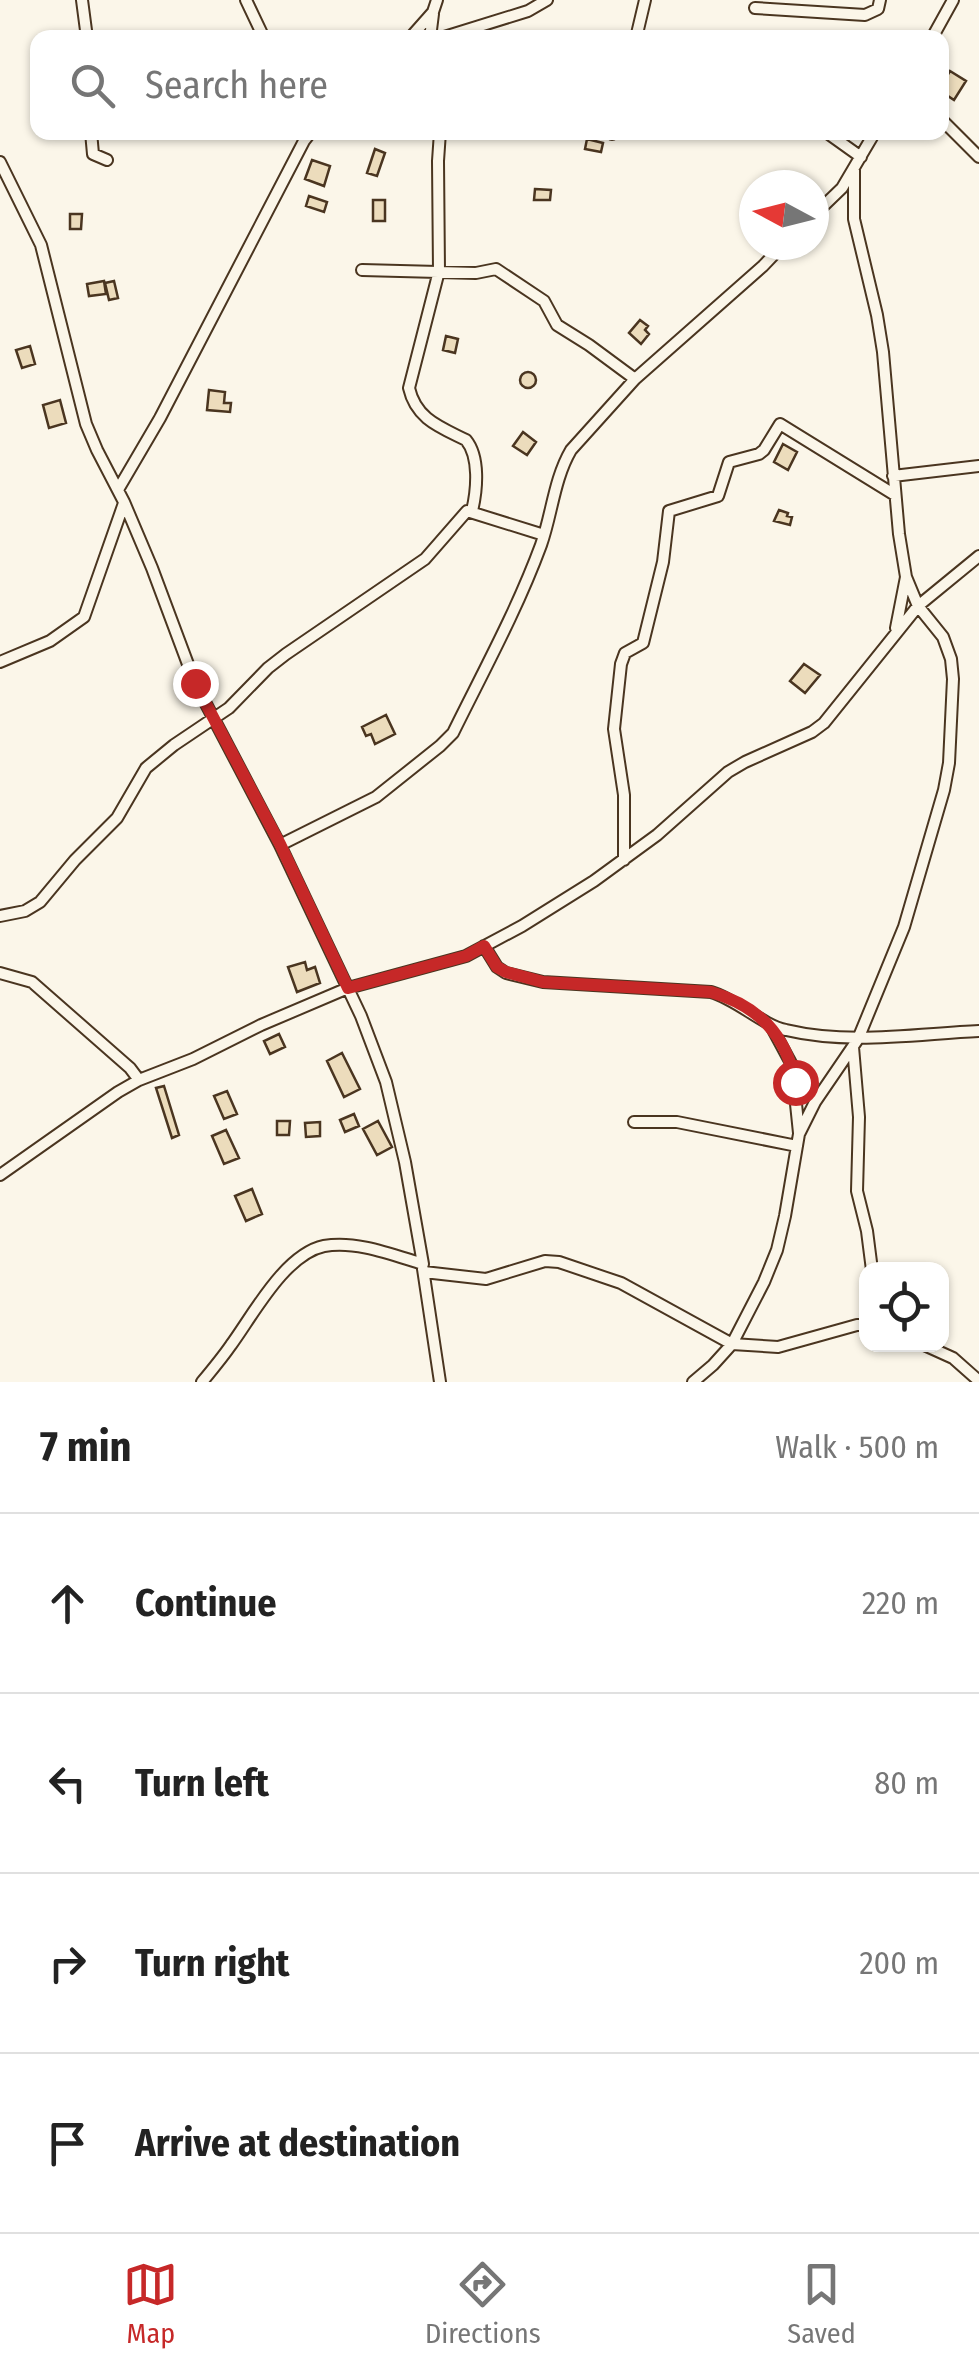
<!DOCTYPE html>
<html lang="en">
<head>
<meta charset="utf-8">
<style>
  :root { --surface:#fff; --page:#f2f2f2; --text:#222; --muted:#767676; --line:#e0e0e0; --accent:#c62828 }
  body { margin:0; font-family:"Fira Sans Condensed",sans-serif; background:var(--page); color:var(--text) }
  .controls { position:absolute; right:30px; bottom:30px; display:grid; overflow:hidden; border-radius:20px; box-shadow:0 2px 8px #0004 }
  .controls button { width:90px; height:90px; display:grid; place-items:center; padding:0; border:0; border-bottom:2px solid var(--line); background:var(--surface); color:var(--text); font:50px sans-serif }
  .compass { position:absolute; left:739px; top:170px; width:90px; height:90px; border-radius:50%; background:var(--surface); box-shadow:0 2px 8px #0004; rotate:277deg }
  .stop { position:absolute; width:30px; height:30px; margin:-22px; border:8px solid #c62828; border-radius:50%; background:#fff }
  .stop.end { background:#c62828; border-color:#fff; box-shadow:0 2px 10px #0008 }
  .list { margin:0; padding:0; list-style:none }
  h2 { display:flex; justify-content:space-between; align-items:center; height:130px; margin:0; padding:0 40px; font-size:42px }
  h2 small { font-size:32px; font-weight:400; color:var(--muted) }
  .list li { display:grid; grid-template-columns:65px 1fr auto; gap:30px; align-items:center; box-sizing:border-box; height:180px; padding:0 40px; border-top:2px solid var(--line) }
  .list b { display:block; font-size:38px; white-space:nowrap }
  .list em { font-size:32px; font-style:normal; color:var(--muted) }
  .icon { flex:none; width:55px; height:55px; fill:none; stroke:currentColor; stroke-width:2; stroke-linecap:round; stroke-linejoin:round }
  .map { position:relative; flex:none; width:979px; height:1382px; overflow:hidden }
  .search { position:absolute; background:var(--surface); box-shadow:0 2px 8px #0004; left:30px; right:30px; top:30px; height:110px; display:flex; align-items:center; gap:25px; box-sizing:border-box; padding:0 35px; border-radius:20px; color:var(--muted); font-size:38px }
  .sheet { height:850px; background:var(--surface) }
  nav { display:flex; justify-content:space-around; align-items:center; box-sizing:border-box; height:140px; border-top:2px solid var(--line); background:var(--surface); font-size:28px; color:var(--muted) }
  nav a { display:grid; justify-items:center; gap:5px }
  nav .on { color:var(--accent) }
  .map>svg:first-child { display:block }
</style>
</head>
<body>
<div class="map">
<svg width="979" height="1382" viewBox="0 0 979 1382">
  <rect width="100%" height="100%" fill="#fbf6e9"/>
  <!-- building -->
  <path fill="#ecdcbc" stroke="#4a3520" stroke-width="2.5" d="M 950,71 L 966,81 L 954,100 L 942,92 L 942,84 Z
    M 587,139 L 603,143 L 601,152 L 585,149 Z
    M 375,149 L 385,153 L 377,176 L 367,173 Z
    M 312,160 L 330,166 L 324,186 L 305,179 Z
    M 535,189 L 551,190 L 550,200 L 534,200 Z
    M 309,196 L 327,202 L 324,212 L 306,206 Z
    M 373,200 L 385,200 L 385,221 L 373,221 Z
    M 70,214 L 82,214 L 81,229 L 70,229 Z
    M 104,281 L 106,294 L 89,296 L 87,284 Z
    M 114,281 L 118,298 L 109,300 L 105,283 Z
    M 640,320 L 648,326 L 645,330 L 649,334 L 641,344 L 629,333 Z
    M 446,336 L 458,339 L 455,353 L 443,350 Z
    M 30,346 L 35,364 L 22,368 L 16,350 Z
    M520 380a8 8 0 1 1 16 0a8 8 0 1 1-16 0Z
    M 209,390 L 225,392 L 224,403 L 231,403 L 230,412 L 207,410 Z
    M 60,400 L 66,423 L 49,428 L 43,405 Z
    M 523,432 L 536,442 L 527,455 L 513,446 Z
    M 783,444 L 797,452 L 788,470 L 774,462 Z
    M 779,510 L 788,513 L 787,516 L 792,517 L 790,525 L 774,521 Z
    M 804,664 L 820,675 L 805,693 L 790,681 Z
    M 386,715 L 395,734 L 375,744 L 371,734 L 366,736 L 362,727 Z
    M 305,962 L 307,970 L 315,967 L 320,983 L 297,992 L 288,967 Z
    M 279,1034 L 285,1047 L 270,1054 L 264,1041 Z
    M 342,1053 L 360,1089 L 344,1097 L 327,1061 Z
    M 164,1086 L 179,1135 L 172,1138 L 156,1088 Z
    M 227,1091 L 237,1114 L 224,1119 L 214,1096 Z
    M 354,1114 L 359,1126 L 345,1132 L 340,1120 Z
    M 277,1121 L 290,1121 L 289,1135 L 277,1135 Z
    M 378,1121 L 392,1147 L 377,1155 L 363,1129 Z
    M 320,1122 L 320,1136 L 306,1137 L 305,1123 Z
    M 226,1130 L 239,1158 L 224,1164 L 212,1136 Z
    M 252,1189 L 262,1214 L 246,1221 L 235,1196 Z"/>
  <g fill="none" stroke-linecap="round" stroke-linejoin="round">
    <!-- street casing -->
    <g stroke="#4a3520" stroke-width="14">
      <path id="street" d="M 82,0 L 87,38
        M 246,0 L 264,38
        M 755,8 L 865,15 L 878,9 L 880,0
        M 410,38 L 433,12 L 437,0
        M 430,38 L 433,14
        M 441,38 L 528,11 L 547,0
        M 636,38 L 645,0
        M 932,38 L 953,0
        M 942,120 L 979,157
        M 91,132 L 93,154 L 107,160
        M 440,132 L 438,161 L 439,271 L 409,388 C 416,419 440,427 466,440 C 480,457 477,490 472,511
        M 826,132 L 861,157
        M 612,134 L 612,132
        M 0,162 L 41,245 L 86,424 L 97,450 L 124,502 L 152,568 L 195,683 L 280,845 L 361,1016 L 386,1082 L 405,1162 L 423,1264 C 393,1255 356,1240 324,1246 C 285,1254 253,1315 231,1345 C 222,1358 212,1370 202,1382
        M 814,215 L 842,188 L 875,132
        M 362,270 L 476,273 L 496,269 L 544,301 L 557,325 L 589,345 L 635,379
        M 893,476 L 979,466
        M 119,488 L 160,418 L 304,141 L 311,132
        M 896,628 L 906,577
        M 0,662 L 50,641 L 84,617 L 124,503
        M 280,845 L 376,797 L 440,746 L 453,733 C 483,672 517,610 541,545 C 552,514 554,479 571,450 L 635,379 L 763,266 L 783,245
        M 624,860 L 624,795 L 614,729 L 621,664 L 625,653 L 643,643 L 663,562 L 669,511 L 718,496 L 729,462 L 759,454 L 764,450 L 780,424 L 895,495
        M 0,916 L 25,911 L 40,902 L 75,860 L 117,818 L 146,768 L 174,745 L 229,708 L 268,668 L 286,654 L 425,559 L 467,511 L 544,535
        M 484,946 L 497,967 L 506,973 L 543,982 L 711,992 C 738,1000 762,1025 786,1030 C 849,1045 915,1034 979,1031
        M 0,973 L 32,982 L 130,1068 L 139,1080
        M 771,1026 L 792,1065 L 799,1133
        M 853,1047 L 859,1117 L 857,1191 L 867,1231 L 872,1270
        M 634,1122 L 677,1122 L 797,1146
        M 0,1175 L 118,1092 L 139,1080 L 193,1059 L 261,1025 L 348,988 L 466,956 L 522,926 L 594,881 L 657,835 L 728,772 L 745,762 L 812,732 L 824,723 L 918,606 L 979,556
        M 423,1269 L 440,1382
        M 424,1272 L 486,1279 L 545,1261 L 559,1262 L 621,1283 L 732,1344 L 778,1347 L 857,1325 L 866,1325
        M 922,1344 L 953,1358 L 979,1381
        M 693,1382 L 713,1365 L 732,1344 L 764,1282 L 777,1250 L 785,1216 L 799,1134 L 815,1102 L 858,1039 L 904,927 L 944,790 L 949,763 L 953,679 L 951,659 L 943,637 L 918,606 L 906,577 L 899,534 L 883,352 L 877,315 L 854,219 L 854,170"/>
    </g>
    <!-- street -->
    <use href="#street" stroke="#fbf6e9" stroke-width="10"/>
  </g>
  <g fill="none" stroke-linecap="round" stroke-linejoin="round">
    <!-- route -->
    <path stroke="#c62828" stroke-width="12" d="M 195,683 L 280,844 L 348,988 L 466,956 L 484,946 L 497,967 L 506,972 L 543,982 L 711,992 C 758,1006 786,1034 795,1082"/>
  </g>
</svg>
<div class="controls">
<button><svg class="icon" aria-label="locate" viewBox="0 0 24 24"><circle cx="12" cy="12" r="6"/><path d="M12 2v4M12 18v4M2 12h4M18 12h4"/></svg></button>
</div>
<svg class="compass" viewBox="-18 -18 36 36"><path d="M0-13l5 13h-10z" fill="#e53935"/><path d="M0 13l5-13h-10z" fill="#767676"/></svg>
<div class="stop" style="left:795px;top:1082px"></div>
<div class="stop end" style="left:195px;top:683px"></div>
<div class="search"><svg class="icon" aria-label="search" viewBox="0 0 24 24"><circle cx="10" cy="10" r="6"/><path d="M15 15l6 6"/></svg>Search here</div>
</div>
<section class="sheet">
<h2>7 min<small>Walk · 500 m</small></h2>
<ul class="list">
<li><svg class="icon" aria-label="ahead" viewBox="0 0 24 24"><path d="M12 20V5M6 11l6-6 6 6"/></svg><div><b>Continue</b></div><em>220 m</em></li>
<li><svg class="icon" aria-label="left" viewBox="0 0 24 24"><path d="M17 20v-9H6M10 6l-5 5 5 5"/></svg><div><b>Turn left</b></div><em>80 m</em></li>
<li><svg class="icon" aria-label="right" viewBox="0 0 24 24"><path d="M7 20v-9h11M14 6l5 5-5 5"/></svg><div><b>Turn right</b></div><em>200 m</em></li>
<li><svg class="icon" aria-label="arrive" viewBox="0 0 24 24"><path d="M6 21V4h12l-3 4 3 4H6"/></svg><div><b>Arrive at destination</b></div></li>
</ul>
</section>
<nav>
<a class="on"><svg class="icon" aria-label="map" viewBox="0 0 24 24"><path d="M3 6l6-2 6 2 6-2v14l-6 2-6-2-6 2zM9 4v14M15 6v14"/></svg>Map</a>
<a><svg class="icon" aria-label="directions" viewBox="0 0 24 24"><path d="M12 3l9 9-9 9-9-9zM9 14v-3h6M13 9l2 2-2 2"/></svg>Directions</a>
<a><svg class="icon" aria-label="saved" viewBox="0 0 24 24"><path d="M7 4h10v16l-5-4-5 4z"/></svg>Saved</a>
</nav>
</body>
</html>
